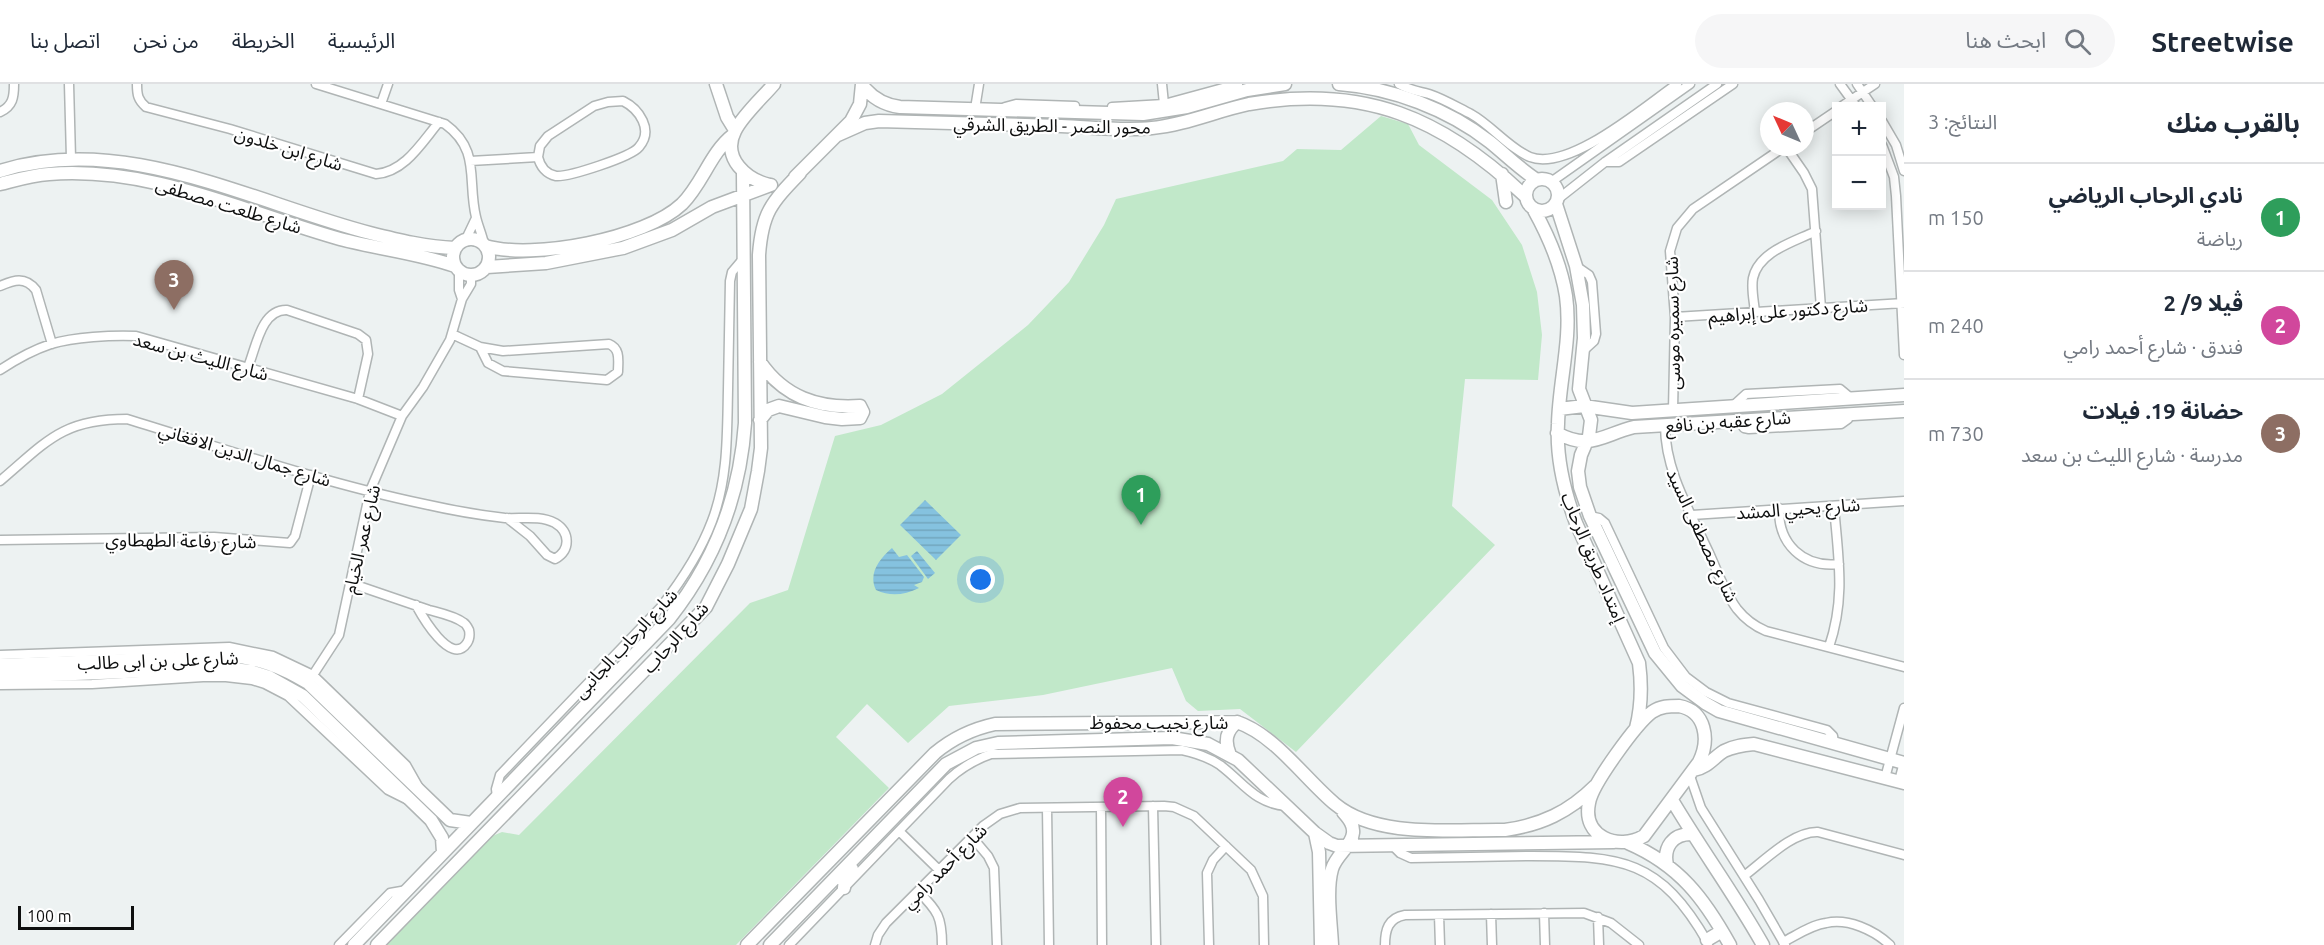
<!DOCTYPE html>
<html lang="ar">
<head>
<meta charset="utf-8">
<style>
  :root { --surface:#fff; --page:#f6f6f7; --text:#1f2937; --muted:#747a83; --line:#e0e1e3; --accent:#1a73e8 }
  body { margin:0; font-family:Ubuntu,"Noto Sans Arabic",sans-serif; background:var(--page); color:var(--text); direction:rtl }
  .controls { position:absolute; right:18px; top:18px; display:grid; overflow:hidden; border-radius:0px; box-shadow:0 3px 15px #0003 }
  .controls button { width:54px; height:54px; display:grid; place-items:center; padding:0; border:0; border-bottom:2px solid var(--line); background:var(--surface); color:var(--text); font:30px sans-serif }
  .compass { position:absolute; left:1760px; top:18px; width:54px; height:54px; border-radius:50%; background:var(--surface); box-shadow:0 3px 15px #0003; rotate:314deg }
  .scale { position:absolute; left:18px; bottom:15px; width:116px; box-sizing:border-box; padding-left:6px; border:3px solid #0e0f0f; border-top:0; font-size:16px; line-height:21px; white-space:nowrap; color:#0e0f0f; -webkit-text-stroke:4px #fff; paint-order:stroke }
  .you { position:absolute; left:981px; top:496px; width:21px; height:21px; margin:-15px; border:4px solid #fff; border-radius:50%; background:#1a73e8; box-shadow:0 0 0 9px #1a73e833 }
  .badge { display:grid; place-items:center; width:39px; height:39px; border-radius:50%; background:var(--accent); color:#fff; font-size:20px; font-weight:700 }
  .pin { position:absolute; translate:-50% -50px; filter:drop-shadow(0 2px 3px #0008) }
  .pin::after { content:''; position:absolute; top:32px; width:21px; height:18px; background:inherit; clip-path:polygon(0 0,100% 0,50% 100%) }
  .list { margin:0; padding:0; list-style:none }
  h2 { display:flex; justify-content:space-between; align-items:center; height:78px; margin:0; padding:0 24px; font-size:26px }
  h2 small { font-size:20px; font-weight:400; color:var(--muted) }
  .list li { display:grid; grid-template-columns:39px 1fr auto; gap:18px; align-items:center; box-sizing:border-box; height:108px; padding:0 24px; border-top:2px solid var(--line) }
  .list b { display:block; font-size:22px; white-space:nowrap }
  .list p { margin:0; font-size:20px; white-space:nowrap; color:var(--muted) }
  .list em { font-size:20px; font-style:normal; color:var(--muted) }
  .icon { flex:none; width:33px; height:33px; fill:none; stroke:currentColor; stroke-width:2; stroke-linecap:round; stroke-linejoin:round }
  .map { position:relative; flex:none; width:1904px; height:861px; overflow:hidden; direction:ltr }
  header { display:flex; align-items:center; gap:36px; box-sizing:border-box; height:84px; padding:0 30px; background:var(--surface); border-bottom:2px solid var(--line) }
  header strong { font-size:28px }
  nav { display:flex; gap:33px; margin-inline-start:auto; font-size:21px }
  .search { width:420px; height:54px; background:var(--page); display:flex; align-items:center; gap:15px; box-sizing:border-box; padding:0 21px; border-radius:33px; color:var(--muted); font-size:22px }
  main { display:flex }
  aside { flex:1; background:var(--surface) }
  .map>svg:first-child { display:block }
</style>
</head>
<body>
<header>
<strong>Streetwise</strong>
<div class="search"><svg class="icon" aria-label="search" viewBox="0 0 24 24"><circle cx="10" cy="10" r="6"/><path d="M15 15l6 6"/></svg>ابحث هنا</div>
<nav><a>الرئيسية</a><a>الخريطة</a><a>من نحن</a><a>اتصل بنا</a></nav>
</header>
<main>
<aside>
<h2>بالقرب منك<small>النتائج: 3</small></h2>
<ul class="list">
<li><span class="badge" style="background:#2e9e5b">1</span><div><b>نادي الرحاب الرياضي</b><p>رياضة</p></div><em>150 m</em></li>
<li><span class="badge" style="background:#d1479c">2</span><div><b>ڤيلا 9/ 2</b><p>فندق · شارع أحمد رامي</p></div><em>240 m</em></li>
<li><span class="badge" style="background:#8d6e63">3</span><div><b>حضانة 19. فيلات</b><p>مدرسة · شارع الليث بن سعد</p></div><em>730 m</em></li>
</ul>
</aside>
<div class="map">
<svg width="1904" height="861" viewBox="0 0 1904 861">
  <defs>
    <pattern id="water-rules" width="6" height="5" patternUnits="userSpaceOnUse" patternTransform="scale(1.5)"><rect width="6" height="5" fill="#85c2df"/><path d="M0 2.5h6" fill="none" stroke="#72a6be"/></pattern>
  </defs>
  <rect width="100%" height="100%" fill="#edf2f2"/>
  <!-- grass -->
  <path fill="#c1e8c9" d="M 1381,32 L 1408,40 L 1419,61 L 1492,116 L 1522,161 L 1537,208 L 1542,251 L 1538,296 L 1465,295 L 1452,422 L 1495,461 L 1296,668 L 1240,625 L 1198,627 L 1186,617 L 1172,584 L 1043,611 L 949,622 L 908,659 L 867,620 L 836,653 L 889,704 L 736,861 L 386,861 L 490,753 L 502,748 L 519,751 L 750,519 L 788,506 L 835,352 L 881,341 L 942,310 L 1028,241 L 1069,198 L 1104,141 L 1116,115 L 1283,77 L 1297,65 L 1341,66 Z"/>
  <!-- water -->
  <path fill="url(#water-rules)" d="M 925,416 L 961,451 L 936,476 L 900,441 Z
    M 892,464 L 899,473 L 907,471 L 924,493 L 922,498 L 914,501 L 919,504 C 904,511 891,513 876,506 C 868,490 879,475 892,464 Z
    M 917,467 L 935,489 L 928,495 L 911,472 Z"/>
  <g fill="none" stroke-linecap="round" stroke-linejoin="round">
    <!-- street casing -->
    <g stroke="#b0b5b5" stroke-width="11">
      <path id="street" d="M 69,0 L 71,74
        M 137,0 C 137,11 138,16 146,23 L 230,45 L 376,90 C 405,88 422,58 439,38
        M 316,0 L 445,40 C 481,66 467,96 476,133 C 478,142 482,150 484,160
        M 1162,0 L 1164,20
        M 1399,0 C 1409,6 1418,7 1429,10 C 1444,15 1457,23 1471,30 C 1491,41 1510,65 1530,73 C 1569,88 1645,22 1677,0
        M 1840,0 L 1856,22
        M 1857,0 L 1872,22
        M 623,17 C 639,25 654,46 639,63 C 631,73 569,93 556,92 C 546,90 540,82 538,73 L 540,62 L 548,52 L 594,22 L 608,18 Z
        M 381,20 L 388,0
        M 1842,22 L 1875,0
        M 1005,23 L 1016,20 L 1075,22
        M 1112,23 L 1164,20 L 1238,0
        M 975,25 L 979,0
        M 0,28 C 13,22 14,13 14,0
        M 1882,37 L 1896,61 L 1904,87
        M 1805,48 L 1836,27
        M 1882,61 L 1894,93 L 1896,112 L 1904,271
        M 1786,63 L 1804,89 L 1812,105 L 1821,224
        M 470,77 L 538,73
        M 1605,78 L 1619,78 L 1733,0
        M 1551,98 L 1690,0
        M 1558,115 L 1605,78 L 1717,0
        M 466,155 L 476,134
        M 1576,182 L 1589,191 L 1592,198 L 1596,250 L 1594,257 L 1583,267
        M 459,187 L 459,206 L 462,215
        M 0,202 C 14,196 25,192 36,206 L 52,260
        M 1755,228 C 1754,217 1751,205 1753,194 C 1759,167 1794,158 1816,147
        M 1675,233 L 1904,219
        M 452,250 L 480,263 L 488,279 L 503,287 L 607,296 L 618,288 C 618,277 621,265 609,260 L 503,267 L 480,263
        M 248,283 C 256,264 261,225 287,226 L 358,250 L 366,256 L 368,270 L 358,315
        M 0,286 C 15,276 33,266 51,260 C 74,253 112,251 136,252 L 358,315 L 402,332
        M 1734,321 L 1746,310 L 1840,305 L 1852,315
        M 1673,326 L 1675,233 L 1670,167 L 1677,144 L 1693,125 L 1784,63
        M 1738,336 L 1744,344 L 1749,345 L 1841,340 L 1848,335 L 1849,330
        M 1665,341 C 1665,388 1691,429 1710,471 C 1718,489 1725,509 1737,525 C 1745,535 1754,542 1766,547 L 1904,583
        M 0,397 C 46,358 62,335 127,335 C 225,365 324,399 424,420 C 450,426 479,431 505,434 C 521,435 540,431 555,439 C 570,448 571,466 555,475 L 547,471 L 530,452 L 507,434
        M 1779,424 C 1778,460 1803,484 1839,480
        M 1692,431 L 1904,417
        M 1590,432 L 1599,434 L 1605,439 L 1664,564 L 1686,593 L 1706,608 L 1728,619 L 1827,646 L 1833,652 L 1834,660
        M 0,456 L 214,453 L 290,459 L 295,452 L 311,391
        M 350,499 C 377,508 403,517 429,526 C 440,529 455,532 464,539 C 466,540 468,544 469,546 C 470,551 469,556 467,559 C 451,583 422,532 416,521
        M 1829,563 C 1846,513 1838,473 1834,422
        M 0,571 L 229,563 L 273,572 L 313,591 L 406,681 L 419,704
        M 311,594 L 339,551 L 370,407 L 402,332 L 423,303 L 450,256 L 462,215 L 471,200 L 471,191
        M 0,601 L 92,600 L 203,593 L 226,593 L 252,596 L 265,600 L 288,612 L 388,706 L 406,715
        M 1690,692 L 1701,724 L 1759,816 L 1785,861
        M 1885,694 L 1904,624
        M 1899,697 L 1904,678
        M 497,713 L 496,705 L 500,691 L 661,523 C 682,496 700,469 712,437 C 728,395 727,351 728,306 C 729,270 729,233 730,197 L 732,188 L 743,175
        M 1153,722 L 1156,861
        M 1101,723 L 1102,861
        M 1047,724 L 1049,861
        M 899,747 L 939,786
        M 972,753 L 988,772 L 994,784 L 997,861
        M 1392,761 L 1400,769 L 1411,774 C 1451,773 1491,773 1531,772 C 1622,772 1660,775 1708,859
        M 1744,792 C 1764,777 1793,747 1818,748 L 1904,771
        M 918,807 C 938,827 942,833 942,861
        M 1544,829 L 1545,861
        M 1491,830 L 1492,861
        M 1439,831 L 1440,861
        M 1598,833 L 1599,861
        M 1783,858 C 1797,851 1811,841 1826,839 C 1848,834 1874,846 1890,861
        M 339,861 L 390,809 L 407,806
        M 789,861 L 949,695 C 962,683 974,676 991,670 L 1182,666 C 1196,669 1208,673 1220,681 C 1244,699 1254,719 1286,722
        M 875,861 L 878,851 L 886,839 L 983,742 L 1000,730 L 1020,724 L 1164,722 L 1174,723 L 1194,732 L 1251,786 L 1263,812 L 1264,861
        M 1209,861 L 1207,789 L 1213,776 L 1226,762
        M 1385,861 C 1385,846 1388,834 1405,831 L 1584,829 L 1611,839 L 1639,861"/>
    </g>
    <!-- secondary casing -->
    <g stroke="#b0b5b5" stroke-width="15">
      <path id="secondary" d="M 716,0 L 727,33 L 735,46
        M 1339,0 C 1392,4 1448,25 1490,58 C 1506,71 1520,85 1537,96
        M 862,1 C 872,14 884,21 900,23 L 1143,30 L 1187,23 L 1247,6 L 1285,0
        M 838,51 L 865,39 L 879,37 C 940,39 1000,40 1061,42 C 1091,43 1122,47 1152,44 C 1185,41 1216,27 1249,20 C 1364,0 1443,34 1525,112
        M 0,87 C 125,48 251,118 370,149 C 398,156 426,163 455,164
        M 1502,90 L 1506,118
        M 795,93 L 851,37 L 860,20 L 862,0
        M1526 111a16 16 0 1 1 32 0a16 16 0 1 1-32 0Z
        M 0,100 C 16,96 32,91 49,90 C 151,82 244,128 340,155 C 378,165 418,169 455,182
        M 770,101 C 747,96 721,74 735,47 C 742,32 763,13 774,0
        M 1556,120 L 1576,182 L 1583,221 L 1584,254 L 1579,305 L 1591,336 L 1589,352 L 1581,371 L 1578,387 L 1580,403 L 1590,432 L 1655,569 L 1682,602 L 1705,619 L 1719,627 L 1904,679
        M 1534,126 C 1549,153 1561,181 1566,212 C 1572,255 1559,297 1558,340 C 1556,374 1564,407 1576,439 L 1639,579 C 1642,602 1642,621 1636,644
        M453 173a18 18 0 1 1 36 0a18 18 0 1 1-36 0Z
        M 485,162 C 533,176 645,155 682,120 C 703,99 710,69 733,51
        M 487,183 L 546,179 L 623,164 L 672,146 L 712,123 L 771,101
        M 760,278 C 784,313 818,325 860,322 L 863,328 L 860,334 L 842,335 L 825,333 L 779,322 L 768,326 L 760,336
        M 1559,325 L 1584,322 L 1632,329 L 1904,311
        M 1557,349 C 1590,367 1602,351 1634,343 L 1904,327
        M 0,581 L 229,572 C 259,574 282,583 308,599 L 450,736 L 471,739
        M 0,593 L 224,584 L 250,587 L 269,593 L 303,612 L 431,736 L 442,754 L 443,768
        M 1679,622 C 1706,627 1710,656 1699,678 L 1644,752 C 1618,767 1582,753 1589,719 C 1592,700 1637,639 1652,628 C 1661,622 1669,622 1679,622 Z
        M 1230,671 C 1224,657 1226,647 1237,638
        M 1694,686 C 1708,683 1713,674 1724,667 C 1734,662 1743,661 1754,660 L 1904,699
        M 1672,716 C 1701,765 1735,811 1763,861
        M 1315,749 L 1319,768 L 1321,861
        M 1628,759 C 1679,781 1704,814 1730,861
        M 1667,781 C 1663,763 1673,750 1691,750
        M 844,804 L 845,794 L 852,785
        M 1707,856 L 1722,847
        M 354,861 L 669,535 C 715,477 740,412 745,339 L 743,89
        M 377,861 L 706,523 L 728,480 L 751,425 L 758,387 L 761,364 L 759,171 C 762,129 771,119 800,89
        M 747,861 L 935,669 C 953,654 972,645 995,640 L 1237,638 C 1275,651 1305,695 1335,720 C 1377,755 1453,745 1505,746 C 1541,741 1569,728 1595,702
        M 770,861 L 946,680 L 976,664 L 998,659 L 1172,654 L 1208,660 L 1238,676 L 1315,749 L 1329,759 L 1337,762 L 1614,758
        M 1332,861 C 1331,839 1326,806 1332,785 C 1336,771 1352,762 1353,749 C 1354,740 1348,734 1343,728"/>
    </g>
    <!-- street -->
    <use href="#street" stroke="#fff" stroke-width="8"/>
    <!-- secondary -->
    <use href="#secondary" stroke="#fff" stroke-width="12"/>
  </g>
  <g text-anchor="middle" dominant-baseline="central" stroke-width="4.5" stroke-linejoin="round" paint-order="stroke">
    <!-- street labels -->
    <g font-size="18" fill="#0e0f0f" stroke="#fff">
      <text transform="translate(1052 41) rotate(1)">محور النصر - الطريق الشرقي</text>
      <text transform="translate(289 64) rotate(17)">شارع ابن خلدون</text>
      <text transform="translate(229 121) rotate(17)">شارع طلعت مصطفى</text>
      <text transform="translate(1788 226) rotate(-4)">شارع دكتور على إبراهيم</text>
      <text transform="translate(1672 239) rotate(-91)">شارع سميره موسى</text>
      <text transform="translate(201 272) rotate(15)">شارع الليث بن سعد</text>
      <text transform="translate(1728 337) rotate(-4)">شارع عقبه بن نافع</text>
      <text transform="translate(245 370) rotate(17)">شارع جمال الدين الافغاني</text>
      <text transform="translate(1798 424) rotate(-4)">شارع يحيي المشد</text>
      <text transform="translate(1703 451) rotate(65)">شارع مصطفى السيد</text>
      <text transform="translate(361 455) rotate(-77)">شارع عمر الخيام</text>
      <text transform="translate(181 456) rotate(1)">شارع رفاعة الطهطاوي</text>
      <text transform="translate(1594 473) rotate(67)">إمتداد طريق الرحاب</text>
      <text transform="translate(675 553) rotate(-48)">شارع الرحاب</text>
      <text transform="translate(625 559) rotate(-47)">شارع الرحاب الجانبى</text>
      <text transform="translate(158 576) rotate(-2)">شارع على بن ابى طالب</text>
      <text x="1159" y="638">شارع نجيب محفوظ</text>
      <text transform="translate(944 782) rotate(-45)">شارع أحمد رامي</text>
    </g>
  </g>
</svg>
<div class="controls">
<button>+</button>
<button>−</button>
</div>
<svg class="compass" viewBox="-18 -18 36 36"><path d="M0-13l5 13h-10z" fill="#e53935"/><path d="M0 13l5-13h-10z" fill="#747a83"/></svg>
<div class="scale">100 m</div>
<div class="you"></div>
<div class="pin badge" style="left:1141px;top:441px;background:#2e9e5b">1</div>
<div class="pin badge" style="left:1123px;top:743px;background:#d1479c">2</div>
<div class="pin badge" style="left:174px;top:226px;background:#8d6e63">3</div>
</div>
</main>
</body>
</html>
